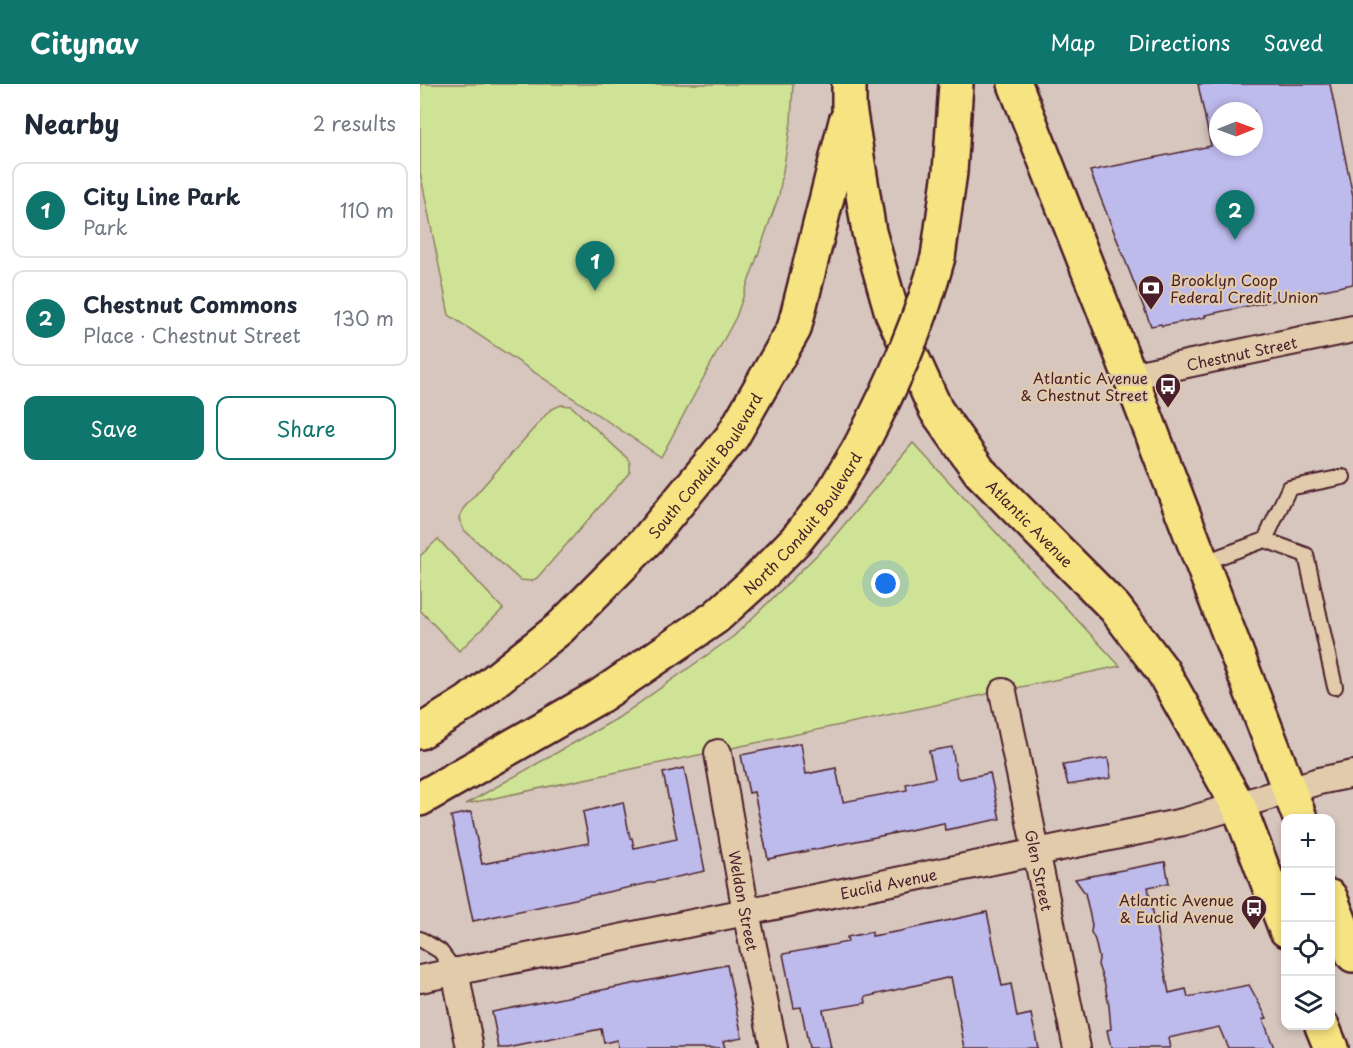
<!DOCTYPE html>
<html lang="en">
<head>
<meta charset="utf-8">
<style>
  :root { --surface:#fff; --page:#f2f2f3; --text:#1f2937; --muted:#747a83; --line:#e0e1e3; --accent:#0f766e }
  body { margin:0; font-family:"Playpen Sans",sans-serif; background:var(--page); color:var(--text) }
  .controls { position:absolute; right:18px; bottom:18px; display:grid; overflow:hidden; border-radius:12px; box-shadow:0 3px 9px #0003 }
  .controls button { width:54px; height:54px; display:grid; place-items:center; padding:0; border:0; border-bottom:2px solid var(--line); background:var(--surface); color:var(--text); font:30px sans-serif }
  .compass { position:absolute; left:789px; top:18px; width:54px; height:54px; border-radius:50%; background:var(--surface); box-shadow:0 3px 9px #0003; rotate:89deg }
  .you { position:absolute; left:466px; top:500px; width:21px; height:21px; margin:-15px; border:4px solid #fff; border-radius:50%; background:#1a73e8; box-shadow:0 0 0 9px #1a73e833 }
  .badge { display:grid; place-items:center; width:39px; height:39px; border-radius:50%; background:var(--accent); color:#fff; font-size:20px; font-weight:700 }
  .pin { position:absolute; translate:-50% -50px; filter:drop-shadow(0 2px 3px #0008) }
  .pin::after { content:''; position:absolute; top:32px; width:21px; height:18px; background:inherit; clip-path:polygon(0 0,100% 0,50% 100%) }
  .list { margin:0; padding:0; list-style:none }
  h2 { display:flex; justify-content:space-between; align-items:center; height:78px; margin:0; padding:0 24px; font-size:26px }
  h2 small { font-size:20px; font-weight:400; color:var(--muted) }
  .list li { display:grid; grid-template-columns:39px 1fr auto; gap:18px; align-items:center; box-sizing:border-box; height:96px; margin:0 12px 12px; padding:0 12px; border:2px solid var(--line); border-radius:12px }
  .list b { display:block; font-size:22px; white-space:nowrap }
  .list p { margin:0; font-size:20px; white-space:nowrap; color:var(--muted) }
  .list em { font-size:20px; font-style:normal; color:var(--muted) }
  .actions { display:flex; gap:12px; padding:18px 24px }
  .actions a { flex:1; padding:14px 0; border:2px solid var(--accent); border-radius:12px; text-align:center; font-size:21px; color:var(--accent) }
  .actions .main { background:var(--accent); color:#fff }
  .icon { flex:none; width:33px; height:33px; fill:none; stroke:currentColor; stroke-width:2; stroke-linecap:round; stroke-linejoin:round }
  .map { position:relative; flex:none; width:933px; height:964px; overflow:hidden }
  header { display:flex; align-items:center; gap:36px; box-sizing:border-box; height:84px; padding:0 30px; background:var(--accent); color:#fff }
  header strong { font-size:28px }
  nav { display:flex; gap:33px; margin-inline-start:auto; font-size:21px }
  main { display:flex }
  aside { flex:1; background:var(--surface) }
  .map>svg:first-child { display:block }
</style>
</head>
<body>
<header>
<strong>Citynav</strong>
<nav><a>Map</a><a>Directions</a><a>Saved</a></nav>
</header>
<main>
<aside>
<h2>Nearby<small>2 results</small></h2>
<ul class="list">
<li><span class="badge">1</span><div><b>City Line Park</b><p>Park</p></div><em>110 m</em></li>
<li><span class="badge">2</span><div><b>Chestnut Commons</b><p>Place · Chestnut Street</p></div><em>130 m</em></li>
</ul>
<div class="actions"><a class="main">Save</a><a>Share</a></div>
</aside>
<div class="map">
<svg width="933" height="964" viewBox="0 0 933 964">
  <rect width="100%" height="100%" fill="#d6c6be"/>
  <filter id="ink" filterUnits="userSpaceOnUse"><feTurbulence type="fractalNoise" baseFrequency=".0167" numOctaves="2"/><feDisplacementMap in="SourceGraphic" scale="12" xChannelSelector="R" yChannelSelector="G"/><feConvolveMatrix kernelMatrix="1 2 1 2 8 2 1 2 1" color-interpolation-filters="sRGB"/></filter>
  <g filter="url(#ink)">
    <!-- green -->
    <path fill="#cfe397" stroke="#8c8161" stroke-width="1.5" d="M 0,0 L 373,0 L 371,38 L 359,111 L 316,233 L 241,373 L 29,231 L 0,88 Z
      M 141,321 L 151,322 L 207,374 L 210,379 L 210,388 L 117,494 L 112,497 L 100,496 L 43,445 L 39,434 L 43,425 L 130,326 Z
      M 493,359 L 700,582 L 46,720 L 198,634 L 314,552 L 408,460 Z
      M 18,455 L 83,525 L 39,567 L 0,526 L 0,472 Z"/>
    <!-- building -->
    <path fill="#bdbaec" stroke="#4a1f2b" stroke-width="1.5" fill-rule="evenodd" d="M 778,0 L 910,0 L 933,112 L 933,200 L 785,231 L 786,233 L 742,242 L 741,240 L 731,242 L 670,87 L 791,62 ZM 798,27 L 834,27 L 834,63 L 798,63 Z
      M 381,659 L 386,690 L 416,684 L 423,718 L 487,706 L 486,700 L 515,694 L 509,667 L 532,663 L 537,693 L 540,695 L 570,689 L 580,735 L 525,746 L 524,739 L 348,775 L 334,708 L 329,709 L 321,671 Z
      M 688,674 L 691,694 L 648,701 L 643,681 Z
      M 264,684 L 285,787 L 53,837 L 31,732 L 51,728 L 62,780 L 169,759 L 163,728 L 203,718 L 210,754 L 212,754 L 214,764 L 257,755 L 243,689 Z
      M 745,778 L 749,799 L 728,803 L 749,909 L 766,905 L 768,913 L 829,901 L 847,934 L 843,935 L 854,964 L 808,964 L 799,943 L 748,954 L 750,964 L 691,964 L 687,946 L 691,945 L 689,922 L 685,901 L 678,881 L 679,874 L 675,856 L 671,848 L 672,841 L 667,818 L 665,809 L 655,795 Z
      M 567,828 L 582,902 L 591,900 L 597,933 L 611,930 L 618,964 L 545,964 L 531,893 L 445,913 L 446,919 L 403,926 L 411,964 L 389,964 L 381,923 L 374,924 L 363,870 L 428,858 L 427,853 L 452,848 L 452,852 L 481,847 Z
      M 307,881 L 322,953 L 303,957 L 305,964 L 198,964 L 197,956 L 184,959 L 181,945 L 88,964 L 79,964 L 72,928 Z"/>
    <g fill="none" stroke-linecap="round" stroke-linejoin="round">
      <!-- lane casing -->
      <g stroke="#4a1f2b" stroke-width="18">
        <path id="lane" d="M 845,456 L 869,404 L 923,393
          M 782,479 L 845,456 L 886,471 L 915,603
          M 0,855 L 20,867 L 35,887"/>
      </g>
      <!-- street casing -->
      <g stroke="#4a1f2b" stroke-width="30">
        <g id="street">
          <path id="s1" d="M 710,292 L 933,245"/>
          <path id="s2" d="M 583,608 L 657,964"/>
          <path id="s3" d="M 298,669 L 326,828 L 354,964"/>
          <path d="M 35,887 L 50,964"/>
          <path id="s4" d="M 0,895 L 763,738 L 899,697 L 933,690"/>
        </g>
      </g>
      <!-- primary casing -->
      <g stroke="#4a1f2b" stroke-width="38">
        <g id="primary">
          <path id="s5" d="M 429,0 L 429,23 L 449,148 L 472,229 L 516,326 L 560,388 L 695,524 L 742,586 L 819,723 L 866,846"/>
          <path d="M 595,0 L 710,292 L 880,734"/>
          <path d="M 518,173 L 530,88 L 536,0"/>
          <path id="s6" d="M 0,648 L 48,618 L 140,544 L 228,455 L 312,353 L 374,245 L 426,37"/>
          <path id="s7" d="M 0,715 L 180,612 L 296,533 L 339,494 L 376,456 L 409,415 L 439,365"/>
          <path d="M 910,813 L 933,871"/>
          <path d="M 902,942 L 911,964"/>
        </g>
      </g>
      <!-- lane -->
      <use href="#lane" stroke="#e1cbab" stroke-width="14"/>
      <!-- street -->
      <use href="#street" stroke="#e1cbab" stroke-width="26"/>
      <!-- primary -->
      <use href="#primary" stroke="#f6e381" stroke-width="33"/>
      <!-- primary-bridge casing -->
      <g stroke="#4a1f2b" stroke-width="38" stroke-linecap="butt">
        <path id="primary-bridge" d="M 439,365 C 471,304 500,241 518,173"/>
      </g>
      <!-- primary-bridge -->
      <use href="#primary-bridge" stroke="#f6e381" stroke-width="33"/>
    </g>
  </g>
  <!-- icons -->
  <defs>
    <g id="bank-pin" transform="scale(1.35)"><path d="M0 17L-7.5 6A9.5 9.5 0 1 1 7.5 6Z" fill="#4a1f2b" stroke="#e1cbab"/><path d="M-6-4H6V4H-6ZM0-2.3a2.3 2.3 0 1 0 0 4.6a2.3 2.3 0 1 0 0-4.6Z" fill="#fff"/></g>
    <g id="bus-pin" transform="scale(1.35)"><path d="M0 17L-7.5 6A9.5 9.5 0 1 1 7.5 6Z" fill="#4a1f2b" stroke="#e1cbab"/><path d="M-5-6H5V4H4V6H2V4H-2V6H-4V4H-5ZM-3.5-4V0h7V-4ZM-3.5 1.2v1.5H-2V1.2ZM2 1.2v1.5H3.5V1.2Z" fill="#fff"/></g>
  </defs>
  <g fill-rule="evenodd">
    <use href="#bank-pin" x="731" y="204"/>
    <use href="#bus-pin" x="748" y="302"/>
    <use href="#bus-pin" x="834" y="824"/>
  </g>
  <g text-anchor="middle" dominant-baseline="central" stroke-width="4.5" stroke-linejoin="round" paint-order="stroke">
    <!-- poi labels -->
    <g font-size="15" fill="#4a1f2b" stroke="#e1cbab" text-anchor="end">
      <text x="750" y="195" text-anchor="start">Brooklyn Coop<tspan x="750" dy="17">Federal Credit Union</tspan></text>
      <text x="728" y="293">Atlantic Avenue<tspan x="728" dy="17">&amp; Chestnut Street</tspan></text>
      <text x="814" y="815">Atlantic Avenue<tspan x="814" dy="17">&amp; Euclid Avenue</tspan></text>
    </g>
    <!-- street labels -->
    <g font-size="15" fill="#4a1f2b" stroke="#e1cbab">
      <text stroke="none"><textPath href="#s1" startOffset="114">Chestnut Street</textPath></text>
      <text stroke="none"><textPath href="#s6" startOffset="393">South Conduit Boulevard</textPath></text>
      <text stroke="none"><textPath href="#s7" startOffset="476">North Conduit Boulevard</textPath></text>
      <text stroke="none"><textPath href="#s5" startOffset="488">Atlantic Avenue</textPath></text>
      <text stroke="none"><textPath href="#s2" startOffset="182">Glen Street</textPath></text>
      <text stroke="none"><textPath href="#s4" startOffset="478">Euclid Avenue</textPath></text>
      <text stroke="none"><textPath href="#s3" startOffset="150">Weldon Street</textPath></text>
    </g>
  </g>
</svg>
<div class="controls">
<button>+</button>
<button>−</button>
<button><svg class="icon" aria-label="locate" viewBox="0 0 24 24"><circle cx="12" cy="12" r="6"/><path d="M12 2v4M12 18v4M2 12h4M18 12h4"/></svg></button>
<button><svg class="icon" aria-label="layers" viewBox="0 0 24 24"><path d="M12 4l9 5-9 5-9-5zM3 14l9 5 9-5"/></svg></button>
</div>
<svg class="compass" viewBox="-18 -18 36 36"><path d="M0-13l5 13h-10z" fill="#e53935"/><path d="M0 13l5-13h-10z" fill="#747a83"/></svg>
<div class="you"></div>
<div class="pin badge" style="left:175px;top:207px">1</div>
<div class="pin badge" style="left:815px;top:156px">2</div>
</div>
</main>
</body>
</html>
